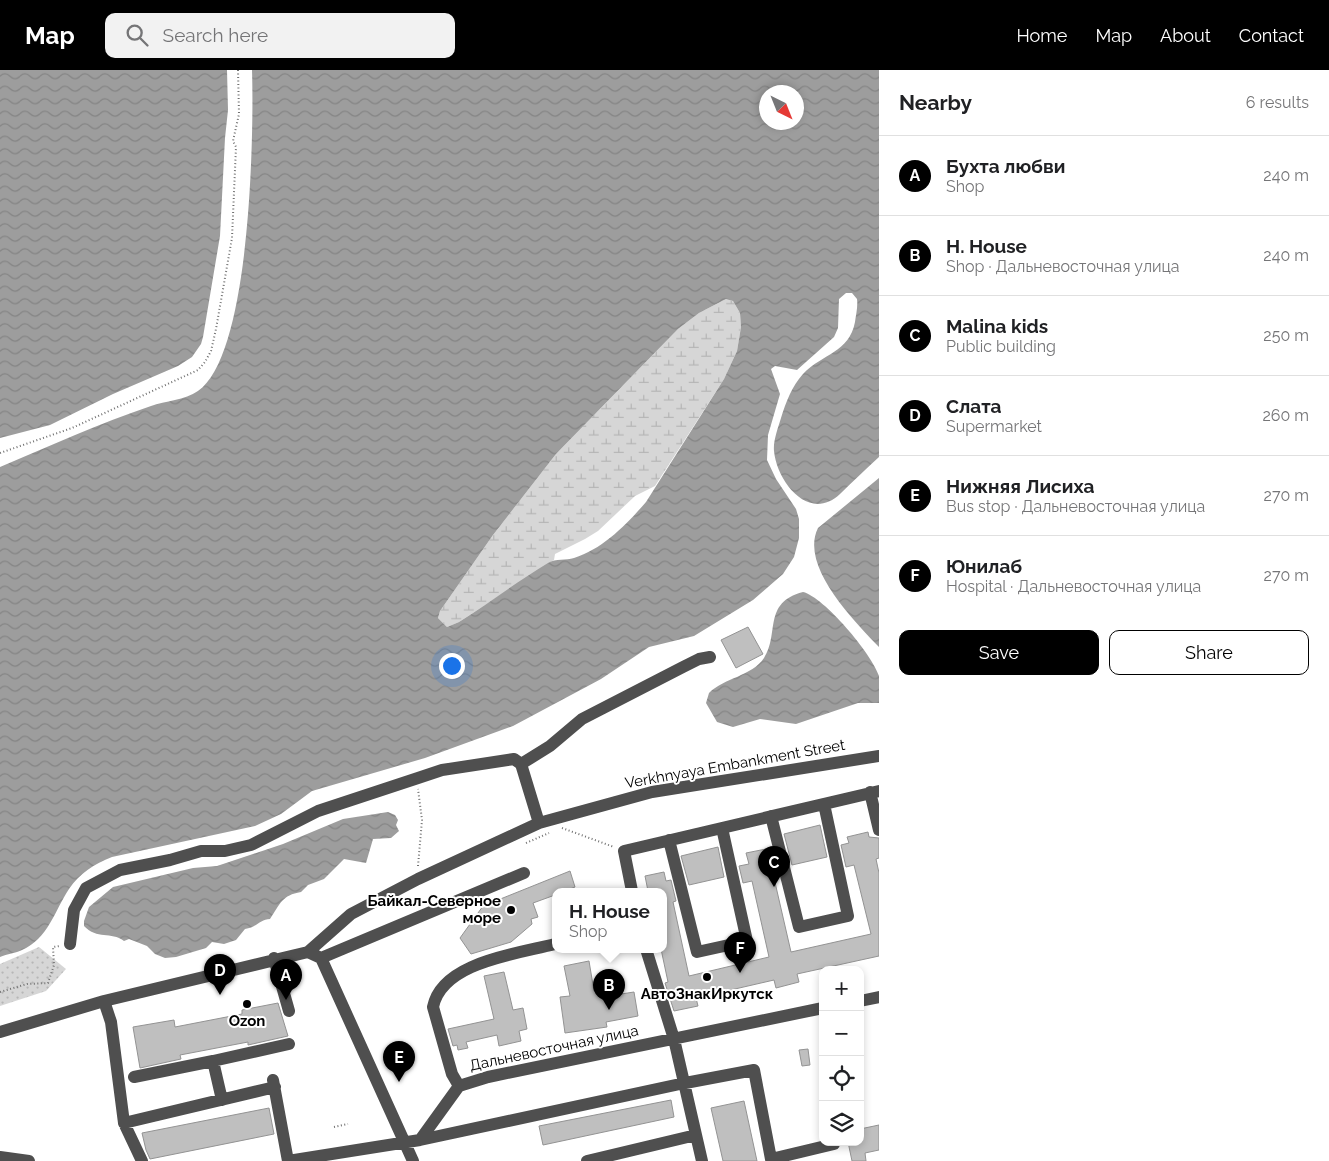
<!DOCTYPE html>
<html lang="en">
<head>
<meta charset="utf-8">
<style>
  :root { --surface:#fff; --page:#f2f2f2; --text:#202124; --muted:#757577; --line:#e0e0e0; --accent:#000 }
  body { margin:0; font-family:Raleway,sans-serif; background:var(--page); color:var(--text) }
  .controls { position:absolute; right:15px; bottom:15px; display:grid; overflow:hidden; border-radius:10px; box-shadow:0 2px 8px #0003 }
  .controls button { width:45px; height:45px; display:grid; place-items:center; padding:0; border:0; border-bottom:1px solid var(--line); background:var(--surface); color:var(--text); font:25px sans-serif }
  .compass { position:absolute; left:759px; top:15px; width:45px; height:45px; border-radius:50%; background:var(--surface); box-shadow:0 2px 8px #0003; rotate:137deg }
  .you { position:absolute; left:451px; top:595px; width:18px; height:18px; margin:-12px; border:4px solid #fff; border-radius:50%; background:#1a73e8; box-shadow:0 0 0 8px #1a73e833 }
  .badge { display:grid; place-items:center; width:32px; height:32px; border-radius:50%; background:var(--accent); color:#fff; font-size:16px; font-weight:700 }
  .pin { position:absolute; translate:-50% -41px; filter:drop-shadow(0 1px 2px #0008) }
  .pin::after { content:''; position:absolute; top:26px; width:18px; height:15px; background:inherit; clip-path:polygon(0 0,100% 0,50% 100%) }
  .popup { position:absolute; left:552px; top:818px; width:115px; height:65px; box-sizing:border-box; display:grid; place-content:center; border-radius:10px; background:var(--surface); filter:drop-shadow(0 1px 4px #0005); font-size:16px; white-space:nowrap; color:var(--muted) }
  .popup b { font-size:19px; color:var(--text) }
  .popup::after { content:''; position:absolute; left:50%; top:100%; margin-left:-10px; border:10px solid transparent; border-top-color:var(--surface) }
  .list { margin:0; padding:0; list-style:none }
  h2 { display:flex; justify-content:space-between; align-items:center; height:65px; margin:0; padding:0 20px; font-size:21px }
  h2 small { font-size:16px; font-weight:400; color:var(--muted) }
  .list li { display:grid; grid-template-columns:32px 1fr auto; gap:15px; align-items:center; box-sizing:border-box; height:80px; padding:0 20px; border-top:1px solid var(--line) }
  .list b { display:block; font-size:19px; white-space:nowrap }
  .list p { margin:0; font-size:16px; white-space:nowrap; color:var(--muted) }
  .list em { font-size:16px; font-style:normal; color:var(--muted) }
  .actions { display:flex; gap:10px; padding:15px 20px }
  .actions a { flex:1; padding:11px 0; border:1px solid var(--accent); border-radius:10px; text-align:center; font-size:18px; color:var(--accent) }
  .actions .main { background:var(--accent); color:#fff }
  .icon { flex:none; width:28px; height:28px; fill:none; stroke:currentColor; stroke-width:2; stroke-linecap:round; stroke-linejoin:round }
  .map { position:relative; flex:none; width:879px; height:1091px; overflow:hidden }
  header { display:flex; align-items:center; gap:30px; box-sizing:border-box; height:70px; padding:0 25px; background:var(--accent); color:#fff }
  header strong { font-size:24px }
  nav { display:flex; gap:28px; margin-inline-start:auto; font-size:18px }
  .search { width:350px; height:45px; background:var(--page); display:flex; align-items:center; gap:12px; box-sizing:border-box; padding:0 18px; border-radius:10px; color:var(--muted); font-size:19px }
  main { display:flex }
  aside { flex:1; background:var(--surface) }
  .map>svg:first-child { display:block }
</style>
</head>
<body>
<header>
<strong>Map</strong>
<div class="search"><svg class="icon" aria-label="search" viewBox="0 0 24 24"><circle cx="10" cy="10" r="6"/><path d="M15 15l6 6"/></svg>Search here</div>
<nav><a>Home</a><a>Map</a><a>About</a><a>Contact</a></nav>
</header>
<main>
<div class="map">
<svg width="879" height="1091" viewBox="0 0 879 1091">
  <defs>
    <pattern id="green-dots" width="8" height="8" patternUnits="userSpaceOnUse" patternTransform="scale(1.25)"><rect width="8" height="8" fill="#d6d6d6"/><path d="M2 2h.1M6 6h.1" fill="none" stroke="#b6b6b6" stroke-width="1.8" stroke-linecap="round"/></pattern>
    <pattern id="wetland-marsh" width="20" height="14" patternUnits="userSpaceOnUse" patternTransform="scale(1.25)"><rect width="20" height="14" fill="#d6d6d6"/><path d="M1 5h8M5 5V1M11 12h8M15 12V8" fill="none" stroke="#b6b6b6"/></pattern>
    <pattern id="water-waves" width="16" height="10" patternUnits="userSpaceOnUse" patternTransform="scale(1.25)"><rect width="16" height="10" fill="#9d9d9d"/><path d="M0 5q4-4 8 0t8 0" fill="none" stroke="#858585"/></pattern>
  </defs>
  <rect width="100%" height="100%" fill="#fff"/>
  <!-- green -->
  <path fill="url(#green-dots)" d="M 39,877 L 66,899 L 46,921 L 0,936 L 0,894 Z"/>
  <!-- wetland -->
  <path fill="url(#wetland-marsh)" d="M 726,229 L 733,231 L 740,243 L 741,257 L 737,281 L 724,309 L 655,416 L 635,426 L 598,461 L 585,469 L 555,484 L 554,490 L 459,552 L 447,557 L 438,548 L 440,541 L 493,465 L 556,384 L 678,259 L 699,243 Z"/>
  <!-- water -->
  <path fill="url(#water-waves)" fill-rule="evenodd" d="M 0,0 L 227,0 L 228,40 L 225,68 L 220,166 L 203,267 L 201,274 L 192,287 L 178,296 L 113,324 L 50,355 L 0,368 Z
    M 252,0 L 879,0 L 879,387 C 866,399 853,411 840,424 C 809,453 777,412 774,381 C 773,371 778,358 781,348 C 786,332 792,316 803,304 C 823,283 849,283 855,252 C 856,244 858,237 857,229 L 852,223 L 846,223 L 839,229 L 838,258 L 834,267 L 797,300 L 775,296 L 771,299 L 780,324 L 768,365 L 767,390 L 776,409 L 796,439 L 799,449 L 799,468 L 794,487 L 783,504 L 753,530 L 694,566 L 649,577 L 601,609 L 513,656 L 425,688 L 312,721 L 281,744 L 255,756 L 112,787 C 94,794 80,803 69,819 C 55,840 48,869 22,880 C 16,883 7,884 0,887 L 0,397 C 50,376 100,353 151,336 C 165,331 185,330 198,321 C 251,285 254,63 252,0 ZM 796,22 L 796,52 L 766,52 L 766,22 ZM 726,229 L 733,231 L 740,243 L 741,257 L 737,281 L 724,309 L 646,432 C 627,454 603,479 574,488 C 566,491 556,488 548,493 C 518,511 489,533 459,552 L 447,557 L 438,548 L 440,541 L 493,465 L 556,384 L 678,259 L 699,243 Z
    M 879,408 L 879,577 C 855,552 799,496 818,458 Z
    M 803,522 C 824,527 872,584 879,606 C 879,613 879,625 879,633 L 858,633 L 796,654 L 760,649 L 733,657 L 717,652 L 706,633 L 709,623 C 724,608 752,606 764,588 C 780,564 762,533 803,522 Z
    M 388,742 L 395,745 L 398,750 L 396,755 L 399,761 L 391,768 L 373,769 L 366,793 L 344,789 L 324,809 L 308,815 L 301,822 C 282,825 280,834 270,849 C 260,849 256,858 245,859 L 236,870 L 224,874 L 212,872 L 206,878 L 176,887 L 165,888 L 155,884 L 147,876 L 129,869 L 124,871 C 111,861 97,870 84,856 L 84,851 L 89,837 L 113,817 L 193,798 L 217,796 L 283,774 L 343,749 Z"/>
  <!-- building -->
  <path fill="#bfbfbf" stroke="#939393" d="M 748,557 L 763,584 L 736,598 L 721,570 Z
    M 820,755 L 827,787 L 792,795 L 784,764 Z
    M 868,762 L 869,767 L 879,768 L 879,788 L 876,789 L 879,803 L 879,886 L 797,904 L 799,912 L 776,918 L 774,910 L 696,928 L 698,936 L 674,941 L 665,913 L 668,912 L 661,879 L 663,879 L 663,821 L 648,821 L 645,806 L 664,802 L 666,811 L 671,810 L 676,831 L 673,832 L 689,906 L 769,887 L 752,811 L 743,813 L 739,796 L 749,794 L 746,783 L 766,779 L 768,787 L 773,786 L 778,807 L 774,808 L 791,882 L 871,864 L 854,795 L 846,797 L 841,775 L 849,773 L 847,767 Z
    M 718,777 L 724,807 L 689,815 L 681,786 Z
    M 570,801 L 575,817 L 565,821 L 555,821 L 555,825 L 533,833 L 538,847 L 531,849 L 532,854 L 511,872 L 471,884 L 460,868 L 483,836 Z
    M 589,891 L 594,921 L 601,920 L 602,927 L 634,922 L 638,946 L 606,952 L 607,957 L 565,963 L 560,927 L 570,926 L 564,896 Z
    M 504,902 L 513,940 L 523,938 L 527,959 L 519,961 L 521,971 L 499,976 L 497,965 L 466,972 L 468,978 L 458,980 L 457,975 L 453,976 L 448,959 L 494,949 L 484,906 Z
    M 278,933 L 288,966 L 248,975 L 248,972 L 180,985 L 181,989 L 140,998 L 133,957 L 174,950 L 175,957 L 242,944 L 242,940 Z
    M 808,979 L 810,995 L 802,996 L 799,980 Z
    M 671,1030 L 674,1047 L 543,1075 L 539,1056 Z
    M 744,1031 L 757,1091 L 723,1091 L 711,1038 Z
    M 269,1038 L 274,1064 L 150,1089 L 146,1080 L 142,1063 Z
    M 879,1055 L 879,1080 L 865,1083 L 866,1091 L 852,1091 L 848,1072 L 860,1072 L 860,1059 Z"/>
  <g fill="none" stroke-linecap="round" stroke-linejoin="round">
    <!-- path -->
    <path stroke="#717171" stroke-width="2" stroke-dasharray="1 2.5" stroke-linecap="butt" d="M 0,383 L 72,358 L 185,306 L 198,300 L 205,292 L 211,281 L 216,259 L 232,168 L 236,77 L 233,71 L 239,44 L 238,0
      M 562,758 L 614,777
      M 526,773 L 549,763
      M 418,796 L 422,750 L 418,719
      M 0,922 L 27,914 L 48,913 L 54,895 L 53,877 L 60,876
      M 334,1057 L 348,1054"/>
    <!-- minor -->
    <path stroke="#4f4f4f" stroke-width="12" d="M 521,694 L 550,676 L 582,649 L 683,597 L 699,589 L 710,587
      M 870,722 L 879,760
      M 771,746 L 799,857 L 848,846 L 824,734
      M 669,770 L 697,882 L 747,871 L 722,758
      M 632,821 L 624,781 L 879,721
      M 70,874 L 74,840 L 86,818 L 120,800 L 170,790 L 201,781 L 225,781 L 251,775 L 318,741 L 418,708 L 442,700 L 514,689 L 521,694 L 539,753
      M 646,879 L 674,969 L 702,1091
      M 308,882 L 321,888 L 413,1091
      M 274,888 L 289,941
      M 321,888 L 524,803
      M 104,931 L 111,952 L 124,1053 L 142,1091
      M 860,931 L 879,927
      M 0,962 L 104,931 L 308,882 L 351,844 L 418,809 L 539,753 L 652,722 L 879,686
      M 213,991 L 289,974
      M 134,1007 L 213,991 L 222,1030
      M 273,1010 L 288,1091
      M 459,1016 L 452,1004 L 433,937 C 442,892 517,884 555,874
      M 124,1053 L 275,1017
      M 420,1070 L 680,1014 L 754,1000 L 771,1089 L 834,1074
      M 0,1087 L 29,1091
      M 288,1091 L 420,1070 L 459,1016 L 488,1007 L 823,938
      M 587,1091 L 696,1065"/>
  </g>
  <!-- markers -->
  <g fill="#000" stroke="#fff" stroke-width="2">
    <circle cx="511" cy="840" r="5"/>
    <circle cx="707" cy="907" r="5"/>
    <circle cx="247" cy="934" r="5"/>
  </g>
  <g text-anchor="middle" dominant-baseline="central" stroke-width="4" stroke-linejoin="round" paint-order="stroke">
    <!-- street labels -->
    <g font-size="15" fill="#000" stroke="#fff">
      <text transform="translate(735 694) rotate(-10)">Verkhnyaya Embankment Street</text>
      <text transform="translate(554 978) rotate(-12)">Дальневосточная улица</text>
    </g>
    <!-- poi labels -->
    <g font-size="15" font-weight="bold" fill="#000" stroke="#fff">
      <text x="501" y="831" text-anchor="end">Байкал-Северное<tspan x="501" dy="17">море</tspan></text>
      <text x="707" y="924">АвтоЗнакИркутск</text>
      <text x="247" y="951">Ozon</text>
    </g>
  </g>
</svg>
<div class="controls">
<button>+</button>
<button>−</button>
<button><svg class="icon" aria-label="locate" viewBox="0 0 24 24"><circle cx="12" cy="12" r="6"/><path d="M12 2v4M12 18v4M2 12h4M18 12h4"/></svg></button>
<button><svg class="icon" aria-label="layers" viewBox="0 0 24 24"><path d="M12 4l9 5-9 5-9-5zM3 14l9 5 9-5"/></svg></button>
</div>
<svg class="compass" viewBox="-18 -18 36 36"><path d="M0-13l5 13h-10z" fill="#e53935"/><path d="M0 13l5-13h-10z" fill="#757577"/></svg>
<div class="you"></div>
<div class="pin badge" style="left:286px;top:930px">A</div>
<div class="pin badge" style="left:609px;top:940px">B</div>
<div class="popup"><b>H. House</b>Shop</div>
<div class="pin badge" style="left:774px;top:817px">C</div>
<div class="pin badge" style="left:220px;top:925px">D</div>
<div class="pin badge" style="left:399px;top:1012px">E</div>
<div class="pin badge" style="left:740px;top:903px">F</div>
</div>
<aside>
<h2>Nearby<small>6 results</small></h2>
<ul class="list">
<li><span class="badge">A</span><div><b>Бухта любви</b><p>Shop</p></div><em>240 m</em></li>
<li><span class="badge">B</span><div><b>H. House</b><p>Shop · Дальневосточная улица</p></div><em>240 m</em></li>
<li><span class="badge">C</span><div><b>Malina kids</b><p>Public building</p></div><em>250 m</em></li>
<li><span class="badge">D</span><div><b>Слата</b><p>Supermarket</p></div><em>260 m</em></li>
<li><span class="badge">E</span><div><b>Нижняя Лисиха</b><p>Bus stop · Дальневосточная улица</p></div><em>270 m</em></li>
<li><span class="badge">F</span><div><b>Юнилаб</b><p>Hospital · Дальневосточная улица</p></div><em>270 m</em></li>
</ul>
<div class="actions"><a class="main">Save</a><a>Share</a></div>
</aside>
</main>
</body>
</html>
